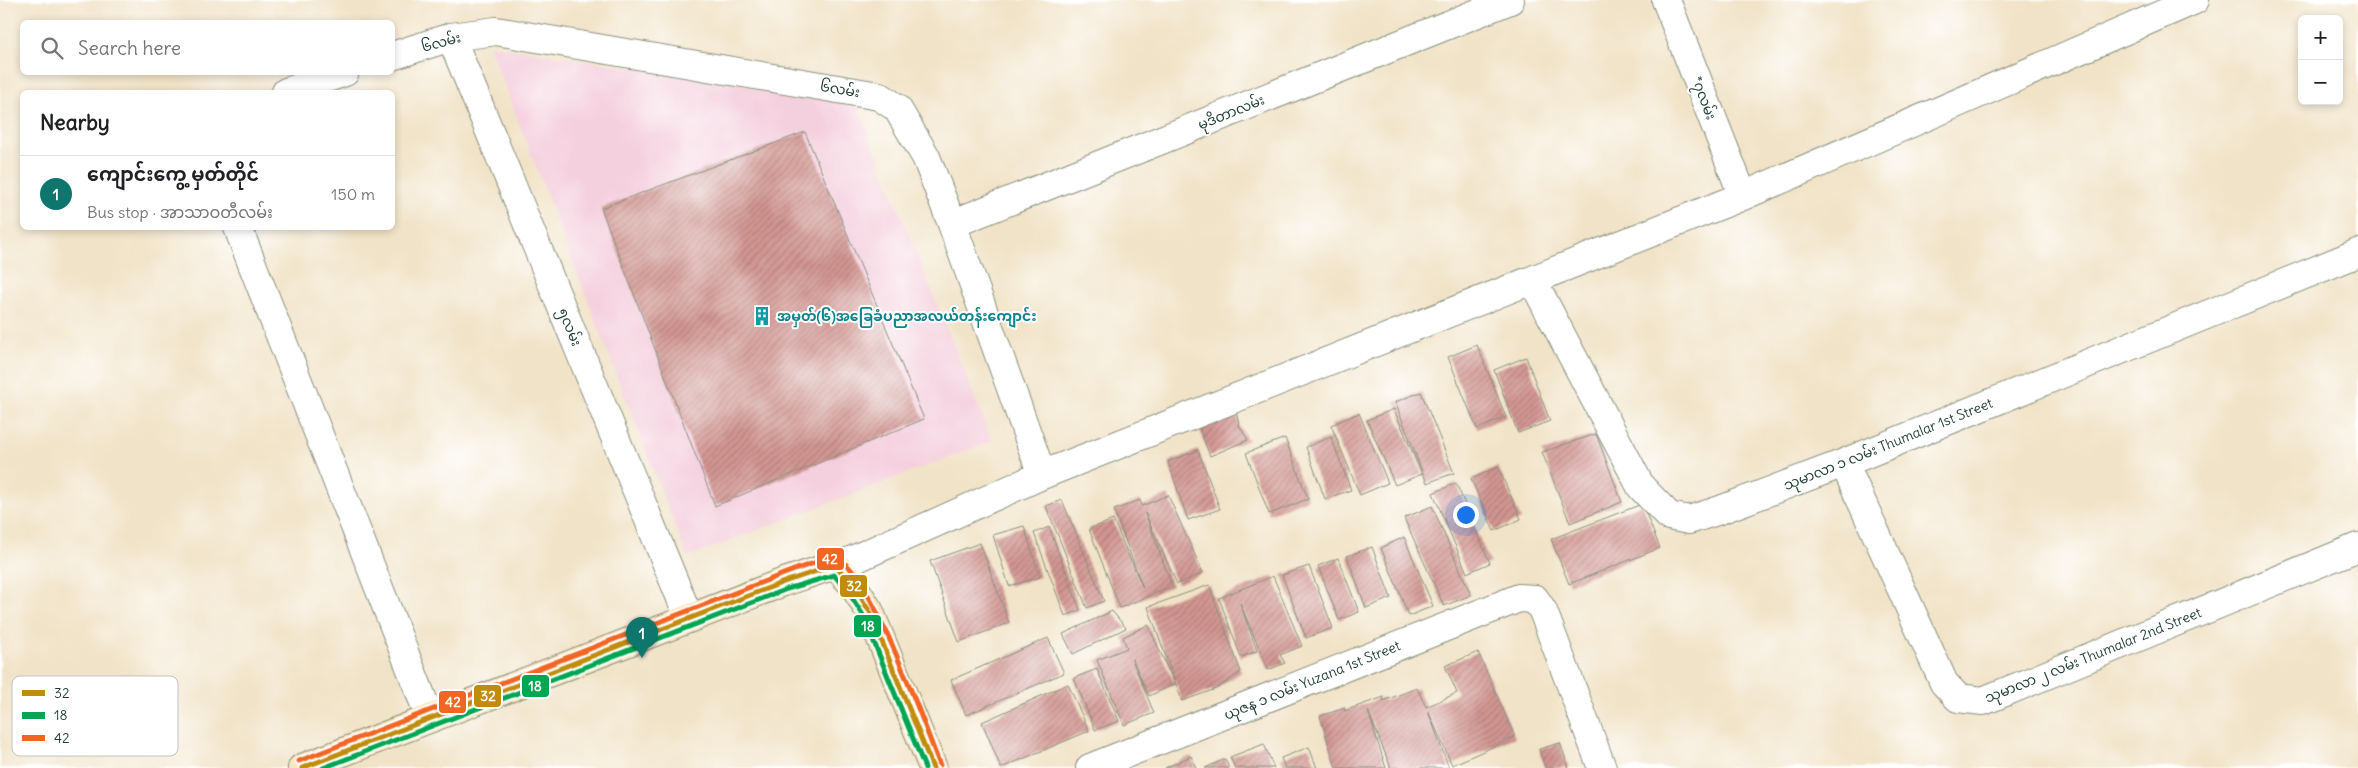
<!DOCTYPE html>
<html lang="en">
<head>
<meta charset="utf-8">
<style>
  :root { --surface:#fff; --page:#f2f2f2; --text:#202124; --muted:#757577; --line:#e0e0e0; --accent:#0f766e }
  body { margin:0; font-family:Delius,"Noto Sans Myanmar",sans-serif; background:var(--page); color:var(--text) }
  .controls { position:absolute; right:15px; top:15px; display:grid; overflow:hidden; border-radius:8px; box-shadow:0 2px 8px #0003 }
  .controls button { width:45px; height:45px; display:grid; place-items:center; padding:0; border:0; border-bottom:1px solid var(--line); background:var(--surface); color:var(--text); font:25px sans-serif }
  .you { position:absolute; left:1465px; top:514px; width:18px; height:18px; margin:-12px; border:4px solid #fff; border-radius:50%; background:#1a73e8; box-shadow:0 0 0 8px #1a73e833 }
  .badge { display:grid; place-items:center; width:32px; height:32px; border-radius:50%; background:var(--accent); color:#fff; font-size:16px; font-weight:700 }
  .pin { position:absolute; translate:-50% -41px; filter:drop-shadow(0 1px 2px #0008) }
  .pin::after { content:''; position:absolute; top:26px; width:18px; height:15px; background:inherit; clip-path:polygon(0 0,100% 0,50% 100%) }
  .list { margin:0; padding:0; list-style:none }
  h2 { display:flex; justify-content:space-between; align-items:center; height:65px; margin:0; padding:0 20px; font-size:21px }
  h2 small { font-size:16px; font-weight:400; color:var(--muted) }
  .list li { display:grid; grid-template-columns:32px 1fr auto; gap:15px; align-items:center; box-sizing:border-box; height:75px; padding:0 20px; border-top:1px solid var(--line) }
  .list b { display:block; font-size:19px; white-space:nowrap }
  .list p { margin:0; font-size:16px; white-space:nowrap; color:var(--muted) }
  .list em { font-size:16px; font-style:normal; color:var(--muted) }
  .icon { flex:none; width:28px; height:28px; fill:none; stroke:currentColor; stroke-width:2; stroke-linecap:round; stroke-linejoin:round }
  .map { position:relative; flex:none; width:2358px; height:768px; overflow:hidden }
  .search { position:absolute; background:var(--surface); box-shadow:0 2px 8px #0003; left:20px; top:20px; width:375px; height:55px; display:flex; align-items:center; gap:12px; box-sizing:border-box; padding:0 18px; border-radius:8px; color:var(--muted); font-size:19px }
  .panel { position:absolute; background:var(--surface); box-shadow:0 2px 8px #0003; left:20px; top:90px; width:375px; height:140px; border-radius:8px }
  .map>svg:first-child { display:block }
</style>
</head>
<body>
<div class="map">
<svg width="2358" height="768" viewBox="0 0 2358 768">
  <defs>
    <pattern id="building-hatch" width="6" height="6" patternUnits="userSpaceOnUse" patternTransform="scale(1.25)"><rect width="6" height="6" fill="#d39692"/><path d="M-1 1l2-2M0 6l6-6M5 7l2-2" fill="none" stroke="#ab7c78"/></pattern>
  </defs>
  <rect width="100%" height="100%" fill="#fff"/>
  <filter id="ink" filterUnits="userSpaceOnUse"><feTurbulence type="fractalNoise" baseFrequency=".02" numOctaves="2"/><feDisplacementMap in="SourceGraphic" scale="10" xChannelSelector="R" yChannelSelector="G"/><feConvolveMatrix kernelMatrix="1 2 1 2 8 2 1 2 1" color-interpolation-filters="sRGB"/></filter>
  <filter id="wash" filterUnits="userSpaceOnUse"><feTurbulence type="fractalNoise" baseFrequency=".0096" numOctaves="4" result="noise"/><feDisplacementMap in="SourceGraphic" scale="20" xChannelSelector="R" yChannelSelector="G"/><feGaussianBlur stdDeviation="1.12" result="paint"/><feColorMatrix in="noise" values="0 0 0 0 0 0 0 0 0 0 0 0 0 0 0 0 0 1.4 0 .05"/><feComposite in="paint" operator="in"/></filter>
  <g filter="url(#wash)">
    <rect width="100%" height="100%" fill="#f1e3c7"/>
    <!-- built -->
    <path fill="#f4cfdd" d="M 489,45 L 856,103 L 992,441 L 687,557 Z"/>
    <g id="blocks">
      <!-- building -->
      <path fill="url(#building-hatch)" d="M 805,132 L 924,419 L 715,506 L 601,208 Z
        M 1477,345 L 1506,417 L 1477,429 L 1448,357 Z
        M 1526,357 L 1550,421 L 1518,433 L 1494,370 Z
        M 1421,392 L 1454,473 L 1427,483 L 1395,402 Z
        M 1394,409 L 1422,474 L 1395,485 L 1367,420 Z
        M 1236,412 L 1240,427 L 1248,440 L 1210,456 L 1199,428 Z
        M 1359,413 L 1388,483 L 1360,495 L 1331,425 Z
        M 1596,434 L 1622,502 L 1570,523 L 1542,452 Z
        M 1331,437 L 1351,490 L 1325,499 L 1306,447 Z
        M 1285,438 L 1308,499 L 1269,514 L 1246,453 Z
        M 1198,450 L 1220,509 L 1188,520 L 1168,462 Z
        M 1498,467 L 1521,519 L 1494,531 L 1471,479 Z
        M 1456,483 L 1490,563 L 1467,573 L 1433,493 Z
        M 1168,495 L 1203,573 L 1177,584 L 1145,513 L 1172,586 L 1120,608 L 1089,529 L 1113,520 L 1143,588 L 1114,510 L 1140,500 L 1142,506 Z
        M 1062,500 L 1104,601 L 1087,608 L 1046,506 Z
        M 1642,504 L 1660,548 L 1569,584 L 1551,539 Z
        M 1432,506 L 1471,595 L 1444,606 L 1404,518 Z
        M 1024,526 L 1040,577 L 1009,586 L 993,535 Z
        M 1049,527 L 1080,610 L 1065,616 L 1034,533 Z
        M 1404,537 L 1433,606 L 1409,616 L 1381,548 Z
        M 980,543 L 1009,623 L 959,642 L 930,561 Z
        M 1372,547 L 1391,598 L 1366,608 L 1347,556 Z
        M 1338,558 L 1359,612 L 1339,620 L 1318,566 Z
        M 1309,566 L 1333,628 L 1306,638 L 1282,575 Z
        M 1273,576 L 1302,646 L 1280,655 L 1285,663 L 1268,670 L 1240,603 L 1257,651 L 1241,657 L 1219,598 Z
        M 1209,585 L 1241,672 L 1216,689 L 1182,701 L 1148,607 Z
        M 1112,611 L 1126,628 L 1073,654 L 1063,634 Z
        M 1148,625 L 1175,684 L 1149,696 L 1132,659 L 1154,713 L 1124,725 L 1097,660 L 1127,648 L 1123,637 Z
        M 1048,638 L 1064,673 L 966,715 L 951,680 Z
        M 1478,652 L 1515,737 L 1452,765 L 1428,711 L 1449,768 L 1391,768 L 1368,711 L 1386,768 L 1336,768 L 1320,716 L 1345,708 L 1344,711 L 1384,697 L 1383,701 L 1417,688 L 1426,707 L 1457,693 L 1445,666 Z
        M 1097,669 L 1119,721 L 1095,730 L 1074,678 Z
        M 1068,684 L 1089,731 L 1001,768 L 982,722 Z
        M 1560,743 L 1569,768 L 1545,768 L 1539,749 Z
        M 1264,744 L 1274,768 L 1235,768 L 1230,757 Z
        M 1309,747 L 1317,768 L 1285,768 L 1281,758 Z
        M 1191,756 L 1196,768 L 1165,768 Z
        M 1225,759 L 1229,768 L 1205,768 Z"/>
    </g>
  </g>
  <g filter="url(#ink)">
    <use href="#blocks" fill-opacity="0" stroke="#88907e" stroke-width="1"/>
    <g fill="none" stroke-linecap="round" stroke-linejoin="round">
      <!-- minor casing -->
      <g stroke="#88907e" stroke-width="30">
        <path id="minor" d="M 1666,0 L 1743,196
          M 451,37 L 689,618
          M 392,56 L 451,37 L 496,31 L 879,96 L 897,108 L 926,157 L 952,224 L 1042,475
          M 286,92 L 345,72
          M 952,224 L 1510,0
          M 238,228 L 430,718
          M 1533,281 L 1641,487 L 1669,516 L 1689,520 L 1720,510 L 1844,463 L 2358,253
          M 1844,463 L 1944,683 L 1958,698 L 1983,701 L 2358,547
          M 837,567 L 1042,475 L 1743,196 L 2195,0
          M 1090,768 L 1519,598 L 1535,599 L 1543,611 L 1602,768"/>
      </g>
      <!-- secondary casing -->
      <g stroke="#88907e" stroke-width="30">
        <path id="secondary" d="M 302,768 L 784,582 L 826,568 L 837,567 L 853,585 L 870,612 L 933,768"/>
      </g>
      <!-- minor -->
      <use href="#minor" stroke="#fff" stroke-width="28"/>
      <!-- secondary -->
      <use href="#secondary" stroke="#fbe6c4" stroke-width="28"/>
      <!-- bus-1 casing -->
      <g stroke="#fff" stroke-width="9">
        <path id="bus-1" d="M 302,768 L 784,582 L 826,568 L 837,567 L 853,585 L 870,612 L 933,768"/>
      </g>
      <!-- bus-2 casing -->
      <g stroke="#fff" stroke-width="9">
        <path id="bus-2" d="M 323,768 L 787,589 L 834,575 L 847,590 L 863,615 L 925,768"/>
      </g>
      <!-- bus-3 casing -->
      <g stroke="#fff" stroke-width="9">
        <path id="bus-3" d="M 299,761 L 781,575 C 793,571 829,555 840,560 C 871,574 925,728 940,765"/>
      </g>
      <!-- bus-1 -->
      <use href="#bus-1" stroke="#c18c0d" stroke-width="5"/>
      <!-- bus-2 -->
      <use href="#bus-2" stroke="#00a651" stroke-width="5"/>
      <!-- bus-3 -->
      <use href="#bus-3" stroke="#f26522" stroke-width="5"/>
    </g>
  </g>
  <!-- icons -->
  <defs>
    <g id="building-bare" transform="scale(1.5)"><path d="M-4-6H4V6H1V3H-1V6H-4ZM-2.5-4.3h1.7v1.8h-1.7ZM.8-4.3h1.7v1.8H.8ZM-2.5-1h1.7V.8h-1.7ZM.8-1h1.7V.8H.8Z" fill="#0f9aa8" stroke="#fff" stroke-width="2.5" paint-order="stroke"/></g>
  </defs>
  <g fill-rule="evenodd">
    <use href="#building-bare" x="762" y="316"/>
  </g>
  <g text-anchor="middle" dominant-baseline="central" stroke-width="4" stroke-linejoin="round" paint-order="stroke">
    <!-- street labels -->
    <g font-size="14" fill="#1f3d34" stroke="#fff">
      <text transform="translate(441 42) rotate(-15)">၆လမ်း</text>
      <text transform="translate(840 89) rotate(10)">၆လမ်း</text>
      <text transform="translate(1704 98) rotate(69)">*၇လမ်း</text>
      <text transform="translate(1231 112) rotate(-22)">မုဒိတာလမ်း</text>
      <text transform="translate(570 327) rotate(68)">၅လမ်း</text>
      <text transform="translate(1888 444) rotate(-22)">သုမာလာ ၁ လမ်း Thumalar 1st Street</text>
      <text transform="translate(2093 655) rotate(-22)">သုမာလာ ၂ လမ်း Thumalar 2nd Street</text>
      <text transform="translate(1312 680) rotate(-22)">ယုဇန ၁ လမ်း Yuzana 1st Street</text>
    </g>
    <!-- culture labels -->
    <g font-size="14" font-weight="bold" fill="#0d838f" stroke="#fff" text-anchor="start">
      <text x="777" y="316">အမှတ်(၆)အခြေခံပညာအလယ်တန်းကျောင်း</text>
    </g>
  </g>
  <!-- legend -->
  <rect x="12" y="676" width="166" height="80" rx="8" fill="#fff" stroke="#bcc5c2" stroke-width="1"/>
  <rect x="22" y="690" width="23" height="6" fill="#c18c0d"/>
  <rect x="22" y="712" width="23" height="7" fill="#00a651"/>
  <rect x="22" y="735" width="23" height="6" fill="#f26522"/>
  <g font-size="14" fill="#1f3d34">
    <text x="54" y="698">32</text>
    <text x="54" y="720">18</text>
    <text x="54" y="743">42</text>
  </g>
  <g stroke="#fff" stroke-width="2">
    <rect x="816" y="547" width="29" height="24" rx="5" fill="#f26522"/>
    <rect x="839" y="574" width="29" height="24" rx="5" fill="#c18c0d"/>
    <rect x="853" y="614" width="29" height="24" rx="5" fill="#00a651"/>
    <rect x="521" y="674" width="29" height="24" rx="5" fill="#00a651"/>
    <rect x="473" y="684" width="29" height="24" rx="5" fill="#c18c0d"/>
    <rect x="438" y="690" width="29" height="24" rx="5" fill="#f26522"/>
  </g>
  <g font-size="14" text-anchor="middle" font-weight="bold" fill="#fff">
    <text x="830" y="564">42</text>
    <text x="854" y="591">32</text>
    <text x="868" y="631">18</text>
    <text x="535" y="691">18</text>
    <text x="488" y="701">32</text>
    <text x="453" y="707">42</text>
  </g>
</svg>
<div class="controls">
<button>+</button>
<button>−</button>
</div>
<div class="you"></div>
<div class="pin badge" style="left:642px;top:658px">1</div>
<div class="search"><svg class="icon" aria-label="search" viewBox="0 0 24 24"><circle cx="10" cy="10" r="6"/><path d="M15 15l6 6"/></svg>Search here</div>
<section class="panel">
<h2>Nearby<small></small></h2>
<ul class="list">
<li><span class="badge">1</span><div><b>ကျောင်းကွေ့ မှတ်တိုင်</b><p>Bus stop · အာသာဝတီလမ်း</p></div><em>150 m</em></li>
</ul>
</section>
</div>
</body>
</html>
